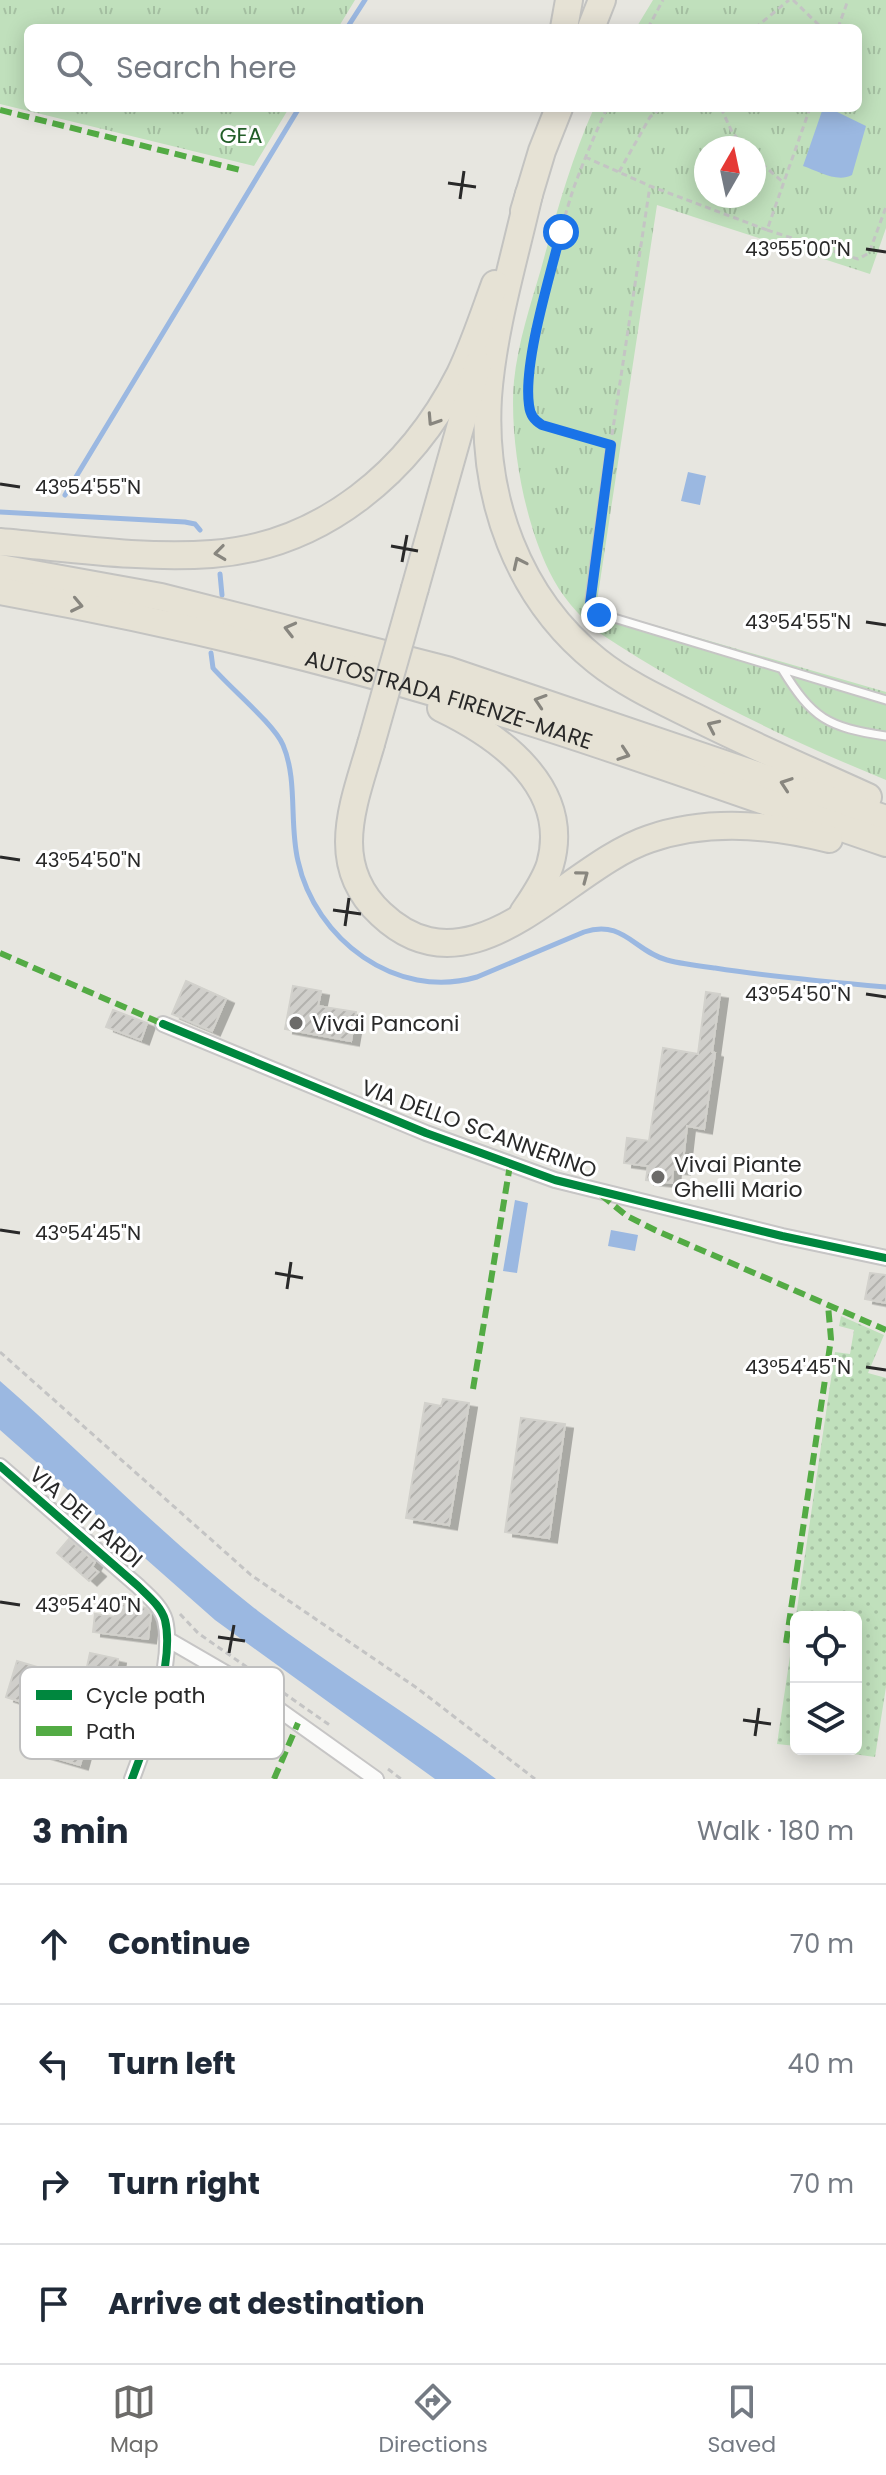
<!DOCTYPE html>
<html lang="en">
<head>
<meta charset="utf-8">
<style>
  :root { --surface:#fff; --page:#f6f6f7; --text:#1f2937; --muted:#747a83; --line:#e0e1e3; --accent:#6c6b69 }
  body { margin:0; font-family:Poppins,sans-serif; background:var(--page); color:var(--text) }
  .controls { position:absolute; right:24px; bottom:24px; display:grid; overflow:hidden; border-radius:12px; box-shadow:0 4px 20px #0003 }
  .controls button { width:72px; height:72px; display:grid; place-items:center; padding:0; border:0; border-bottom:2px solid var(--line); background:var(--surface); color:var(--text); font:40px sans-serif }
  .compass { position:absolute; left:694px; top:136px; width:72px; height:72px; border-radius:50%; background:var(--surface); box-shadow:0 4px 20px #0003; rotate:9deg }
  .stop { position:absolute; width:24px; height:24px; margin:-18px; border:6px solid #1a73e8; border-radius:50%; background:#fff }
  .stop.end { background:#1a73e8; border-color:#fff; box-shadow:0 2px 8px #0008 }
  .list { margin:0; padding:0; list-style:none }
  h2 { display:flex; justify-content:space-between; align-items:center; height:104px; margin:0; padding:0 32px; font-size:34px }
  h2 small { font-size:26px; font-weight:400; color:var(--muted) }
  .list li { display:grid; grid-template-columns:52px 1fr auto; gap:24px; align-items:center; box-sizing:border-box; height:120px; padding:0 32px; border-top:2px solid var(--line) }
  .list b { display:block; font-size:30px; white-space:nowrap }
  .list em { font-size:26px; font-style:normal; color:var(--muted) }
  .icon { flex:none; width:44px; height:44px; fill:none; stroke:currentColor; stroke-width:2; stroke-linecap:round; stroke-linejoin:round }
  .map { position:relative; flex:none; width:886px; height:1779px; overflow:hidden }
  .search { position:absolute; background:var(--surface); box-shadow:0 4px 20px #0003; left:24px; right:24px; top:24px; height:88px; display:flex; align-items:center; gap:20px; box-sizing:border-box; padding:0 28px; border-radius:12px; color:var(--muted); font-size:30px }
  .sheet { height:584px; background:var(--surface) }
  nav { display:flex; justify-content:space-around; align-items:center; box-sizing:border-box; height:112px; border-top:2px solid var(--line); background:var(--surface); font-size:22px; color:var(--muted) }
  nav a { display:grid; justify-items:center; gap:4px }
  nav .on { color:var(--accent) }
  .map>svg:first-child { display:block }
</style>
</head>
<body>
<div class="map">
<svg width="886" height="1779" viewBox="0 0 886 1779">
  <defs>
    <pattern id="grass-dots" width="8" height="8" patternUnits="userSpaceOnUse" patternTransform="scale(2)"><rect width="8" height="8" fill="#c0e0bc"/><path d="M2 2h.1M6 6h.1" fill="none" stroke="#a5c0a2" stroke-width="1.8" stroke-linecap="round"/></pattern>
    <pattern id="park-tufts" width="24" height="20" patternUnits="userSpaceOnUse" patternTransform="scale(2)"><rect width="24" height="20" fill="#c0e0bc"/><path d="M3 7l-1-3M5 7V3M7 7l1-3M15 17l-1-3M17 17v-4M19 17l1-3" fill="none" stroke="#a5c0a2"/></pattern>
    <pattern id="building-hatch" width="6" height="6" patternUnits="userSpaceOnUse" patternTransform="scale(2)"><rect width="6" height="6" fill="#d0cfcb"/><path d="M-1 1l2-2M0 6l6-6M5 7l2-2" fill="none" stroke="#b3b2ae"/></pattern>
    <filter id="shadow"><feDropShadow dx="8" dy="4.5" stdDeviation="0" flood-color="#0004"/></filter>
  </defs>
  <rect width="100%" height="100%" fill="#e7e6e0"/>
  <!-- grass -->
  <path fill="url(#grass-dots)" d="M 841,1316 L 884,1335 L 868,1373 L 886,1378 L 886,1687 L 875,1757 L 816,1749 L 856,1749 L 856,1617 L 796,1617 L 796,1746 L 777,1744 L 835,1352 L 850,1354 L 854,1330 L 839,1326 Z"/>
  <!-- park -->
  <path fill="url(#park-tufts)" fill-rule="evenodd" d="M 0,0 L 355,0 L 338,28 L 28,28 L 28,108 L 289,108 L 254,166 L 0,104 Z
    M 653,0 L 886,0 L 886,228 L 870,274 L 657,205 L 596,608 L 886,692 L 886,780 C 786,739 688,692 598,632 C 578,615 561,596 549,571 C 524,520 509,438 514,381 C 518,343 530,306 541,269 C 556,214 571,160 594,108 L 858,108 L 858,28 L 636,28 ZM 706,148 L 754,148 L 754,196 L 706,196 Z"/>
  <!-- water -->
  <path fill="#9bb8e1" d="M 829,108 L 866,126 L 852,175 C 837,183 818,171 803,166 L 822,111 Z
    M 688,472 L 706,476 L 700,505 L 681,501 Z
    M 515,1200 L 528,1203 L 517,1273 L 503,1271 Z
    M 611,1230 L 638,1235 L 635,1251 L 608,1246 Z
    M 0,1381 C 87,1457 167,1540 258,1611 C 335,1670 419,1720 496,1779 L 435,1779 L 215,1620 L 0,1430 Z"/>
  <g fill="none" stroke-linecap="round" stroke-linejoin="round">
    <!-- stream -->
    <path stroke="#9bb8e1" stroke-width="5" d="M 347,28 L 365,0
      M 65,495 L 299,108
      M 0,512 L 185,522 L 195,524 L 200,530
      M 220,574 L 222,595
      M 211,653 L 213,668 C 230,688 274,724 283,745 C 298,780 289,824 298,861 C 315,939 396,1001 477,977 L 584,932 C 623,919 634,951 667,960 C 682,964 699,966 715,968 C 772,977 829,982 886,987"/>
  </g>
  <!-- building -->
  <path fill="url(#building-hatch)" stroke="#d2d1cc" stroke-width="2" filter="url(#shadow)" d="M 186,981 L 226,999 L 212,1031 L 172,1014 Z
    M 293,986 L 321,991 L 318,1006 L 356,1012 L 351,1041 L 285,1029 Z
    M 706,992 L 720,994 L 712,1052 L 715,1053 L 704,1129 L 687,1126 L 682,1170 L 673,1169 L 672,1183 L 646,1180 L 648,1166 L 624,1163 L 627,1138 L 649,1141 L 663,1048 L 698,1054 Z
    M 113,1010 L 147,1023 L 141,1040 L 106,1027 Z
    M 870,1273 L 886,1275 L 886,1303 L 865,1299 Z
    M 443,1399 L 469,1403 L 449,1525 L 406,1518 L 425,1403 L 441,1406 Z
    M 521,1418 L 565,1424 L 549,1538 L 505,1532 Z
    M 69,1539 L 95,1562 L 92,1567 L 98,1572 L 89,1581 L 57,1553 Z
    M 117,1603 L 146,1608 L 151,1614 L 148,1639 L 93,1632 L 95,1614 L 115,1617 Z
    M 90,1653 L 118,1659 L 114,1681 L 98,1700 L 80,1765 L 32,1751 L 44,1709 L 6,1697 L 17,1661 L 37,1667 L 32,1682 L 70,1692 L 74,1673 L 85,1676 Z"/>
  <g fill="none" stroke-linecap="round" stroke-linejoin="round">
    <!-- lane casing -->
    <g stroke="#c6c5c5" stroke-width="11">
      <path id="lane" d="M 611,445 L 590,599 L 591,609 L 594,612 L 886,700
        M 782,669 C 813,719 827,727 886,736"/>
    </g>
    <!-- street casing -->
    <g stroke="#c6c5c5" stroke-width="18">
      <path id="street" d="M 163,1024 L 426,1133 L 555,1180 L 782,1236 L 886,1258
        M 0,1466 L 138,1586 C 148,1596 161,1606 165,1620 C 175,1661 147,1740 132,1779
        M 167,1639 L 236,1679 L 376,1779"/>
    </g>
    <!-- highway casing -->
    <g stroke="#c3c3c1" stroke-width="30">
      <g id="highway">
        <path d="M 564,28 L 569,0"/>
        <path d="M 591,28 L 602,0"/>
        <path d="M 529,194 C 514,260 493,329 488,397 C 482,497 517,597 597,661 C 627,685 663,701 697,718 C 753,746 811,771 868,797"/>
        <path d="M 524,211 L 542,151 L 559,108"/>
        <path d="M 0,542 C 70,548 142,559 212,554 C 323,546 411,471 460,374 C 474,345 484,314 495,284"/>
        <path d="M 0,568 L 161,597 L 447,670 L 886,819"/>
        <path d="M 415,588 L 478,364"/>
        <path id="s1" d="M 0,591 C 149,618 297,652 443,695 C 592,739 739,793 886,843"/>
        <path d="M 441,708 C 501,737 572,788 550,865 C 544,883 533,898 523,913"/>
        <path d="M 371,744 C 354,803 327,864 381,914 C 473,1001 565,867 649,839 C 707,819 770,824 829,839"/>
      </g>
    </g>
    <!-- path -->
    <path stroke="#c4c4c4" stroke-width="3" stroke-dasharray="6 4" stroke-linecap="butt" d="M 793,0 L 822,28
      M 648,28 L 663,0
      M 755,28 L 789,0
      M 838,28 L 848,0
      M 721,108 L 732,132 L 745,148
      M 585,157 L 650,186 L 767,230 L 810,108
      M 754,157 L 784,183
      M 619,172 L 650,117 L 661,108
      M 767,230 L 858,259 L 869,253 L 886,207
      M 612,435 L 650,186
      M 602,443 C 587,438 543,430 534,419 C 514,393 562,222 574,187 C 584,160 595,134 607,108
      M 0,1352 L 251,1575 L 417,1688 L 535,1779
      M 180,1614 L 198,1633 L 331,1726
      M 388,1769 L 401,1779"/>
    <!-- lane -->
    <use href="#lane" stroke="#fbfbfa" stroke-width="7"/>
    <!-- street -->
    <use href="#street" stroke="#fbfbfa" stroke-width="14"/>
    <!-- highway -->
    <use href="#highway" stroke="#e6e2d5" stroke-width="26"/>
    <!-- highway-bridge casing -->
    <g stroke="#c3c3c1" stroke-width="30" stroke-linecap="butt">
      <path id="highway-bridge" d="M 371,744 L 415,588"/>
    </g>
    <!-- highway-bridge -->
    <use href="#highway-bridge" stroke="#e6e2d5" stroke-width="26"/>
    <!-- quiet -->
    <path stroke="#53ab44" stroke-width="6" stroke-dasharray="12 6" stroke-linecap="butt" d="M 0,110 L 240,170
      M 0,953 L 163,1024
      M 601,1195 L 627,1216 L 655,1230 L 886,1330
      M 473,1389 L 510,1165
      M 786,1643 L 831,1339 L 828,1305
      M 274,1779 L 298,1723"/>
    <!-- cycleway casing -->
    <g stroke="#fff" stroke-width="13">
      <path id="cycleway" d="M 163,1024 L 426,1133 L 555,1180 L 782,1236 L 886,1258
        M 0,1466 L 138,1586 C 148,1596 161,1606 165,1620 C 175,1661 147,1740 132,1779"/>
    </g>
    <!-- cycleway -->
    <use href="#cycleway" stroke="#00873e" stroke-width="8"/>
  </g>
  <!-- one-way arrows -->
  <defs><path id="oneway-chevron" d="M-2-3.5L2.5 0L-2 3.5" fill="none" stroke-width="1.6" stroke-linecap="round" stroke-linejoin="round" transform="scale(2)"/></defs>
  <g stroke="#88867f">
    <use href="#oneway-chevron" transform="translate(433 420) rotate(123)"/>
    <use href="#oneway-chevron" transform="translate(220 553) rotate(173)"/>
    <use href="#oneway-chevron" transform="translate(519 563) rotate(-115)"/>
    <use href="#oneway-chevron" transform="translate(77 605) rotate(12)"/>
    <use href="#oneway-chevron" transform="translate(290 629) rotate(-166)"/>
    <use href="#oneway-chevron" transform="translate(540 701) rotate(-162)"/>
    <use href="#oneway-chevron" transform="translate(713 726) rotate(-155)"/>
    <use href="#oneway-chevron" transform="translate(624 754) rotate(19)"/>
    <use href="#oneway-chevron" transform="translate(786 784) rotate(-161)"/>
    <use href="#oneway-chevron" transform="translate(583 876) rotate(-37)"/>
  </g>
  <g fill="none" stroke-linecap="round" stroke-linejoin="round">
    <!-- route -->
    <path stroke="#1a73e8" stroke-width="10" d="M 561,232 C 550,276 523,363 529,405 C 530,415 534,420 542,425 L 611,445 L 590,604 L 591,609 L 599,615"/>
  </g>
  <!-- ticks -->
  <path fill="none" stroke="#292929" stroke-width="3" d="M 448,183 L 476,187M 460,199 L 464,171M 866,249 L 886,252M 0,484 L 20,487M 391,546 L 418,551M 402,562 L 407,535M 866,622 L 886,625M 0,857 L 20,860M 333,910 L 361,914M 345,926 L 349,898M 866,994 L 886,997M 0,1230 L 20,1233M 275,1273 L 303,1278M 287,1289 L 291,1262M 866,1367 L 886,1370M 0,1602 L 20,1605M 218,1637 L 245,1641M 229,1653 L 234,1625M 743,1720 L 771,1724M 755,1736 L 759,1708"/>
  <!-- markers -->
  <g fill="#6c6b69" stroke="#fff" stroke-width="3">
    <circle cx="296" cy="1023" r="8"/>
    <circle cx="658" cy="1177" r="8"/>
  </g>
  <g text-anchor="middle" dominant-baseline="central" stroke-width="6" stroke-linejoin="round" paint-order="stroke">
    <!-- park labels -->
    <g font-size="22" fill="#225e28" stroke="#fff">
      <text x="241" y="135">GEA</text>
    </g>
    <!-- street labels -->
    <g font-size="22" fill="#292929" stroke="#fff">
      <text stroke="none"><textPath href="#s1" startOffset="462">AUTOSTRADA FIRENZE-MARE</textPath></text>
      <text transform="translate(479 1129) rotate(20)">VIA DELLO SCANNERINO</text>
      <text transform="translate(86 1517) rotate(41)">VIA DEI PARDI</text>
    </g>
    <!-- poi labels -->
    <g font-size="22" fill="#292929" stroke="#fff" text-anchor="start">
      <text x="312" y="1023">Vivai Panconi</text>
      <text x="674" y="1164">Vivai Piante<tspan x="674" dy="25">Ghelli Mario</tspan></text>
    </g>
  </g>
  <!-- legend -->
  <rect x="20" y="1667" width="264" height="92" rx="12" fill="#fff" stroke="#bfbfbf" stroke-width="2"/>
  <rect x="36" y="1690" width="36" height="10" fill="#00873e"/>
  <rect x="36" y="1726" width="36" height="10" fill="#53ab44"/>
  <g font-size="22" fill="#292929">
    <text x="86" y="1703">Cycle path</text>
    <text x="86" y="1739">Path</text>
  </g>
  <g font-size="20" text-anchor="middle" fill="#292929" stroke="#fff" stroke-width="6" stroke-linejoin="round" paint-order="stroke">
    <text x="798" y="256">43°55'00"N</text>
    <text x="88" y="494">43°54'55"N</text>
    <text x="798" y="629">43°54'55"N</text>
    <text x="88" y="867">43°54'50"N</text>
    <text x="798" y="1001">43°54'50"N</text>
    <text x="88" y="1240">43°54'45"N</text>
    <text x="798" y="1374">43°54'45"N</text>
    <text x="88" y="1612">43°54'40"N</text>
  </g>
</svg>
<div class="controls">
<button><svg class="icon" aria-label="locate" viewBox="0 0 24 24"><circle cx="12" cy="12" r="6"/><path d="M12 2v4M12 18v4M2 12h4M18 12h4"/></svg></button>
<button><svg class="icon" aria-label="layers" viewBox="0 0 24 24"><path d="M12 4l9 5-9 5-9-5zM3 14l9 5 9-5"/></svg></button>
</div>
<svg class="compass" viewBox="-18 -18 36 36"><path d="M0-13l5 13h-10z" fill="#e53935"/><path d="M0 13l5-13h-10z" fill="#747a83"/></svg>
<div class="stop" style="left:561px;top:232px"></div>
<div class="stop end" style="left:599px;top:615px"></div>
<div class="search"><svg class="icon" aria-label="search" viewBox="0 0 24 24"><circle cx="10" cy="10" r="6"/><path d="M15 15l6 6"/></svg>Search here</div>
</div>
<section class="sheet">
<h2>3 min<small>Walk · 180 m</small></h2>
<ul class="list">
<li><svg class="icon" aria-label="ahead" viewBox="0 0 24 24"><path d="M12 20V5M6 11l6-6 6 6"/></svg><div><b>Continue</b></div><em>70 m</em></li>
<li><svg class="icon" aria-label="left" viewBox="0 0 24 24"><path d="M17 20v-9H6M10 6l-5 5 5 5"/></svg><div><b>Turn left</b></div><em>40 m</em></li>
<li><svg class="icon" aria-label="right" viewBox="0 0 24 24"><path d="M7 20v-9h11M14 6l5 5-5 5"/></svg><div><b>Turn right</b></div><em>70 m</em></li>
<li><svg class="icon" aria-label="arrive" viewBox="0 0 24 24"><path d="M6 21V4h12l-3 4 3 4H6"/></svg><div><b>Arrive at destination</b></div></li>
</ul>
</section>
<nav>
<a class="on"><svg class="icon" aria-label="map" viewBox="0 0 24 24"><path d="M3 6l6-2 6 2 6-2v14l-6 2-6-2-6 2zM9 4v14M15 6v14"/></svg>Map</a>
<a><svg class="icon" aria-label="directions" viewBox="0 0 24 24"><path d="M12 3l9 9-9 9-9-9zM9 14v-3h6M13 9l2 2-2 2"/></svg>Directions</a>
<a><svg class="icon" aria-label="saved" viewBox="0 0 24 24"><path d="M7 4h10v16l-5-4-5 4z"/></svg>Saved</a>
</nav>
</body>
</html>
